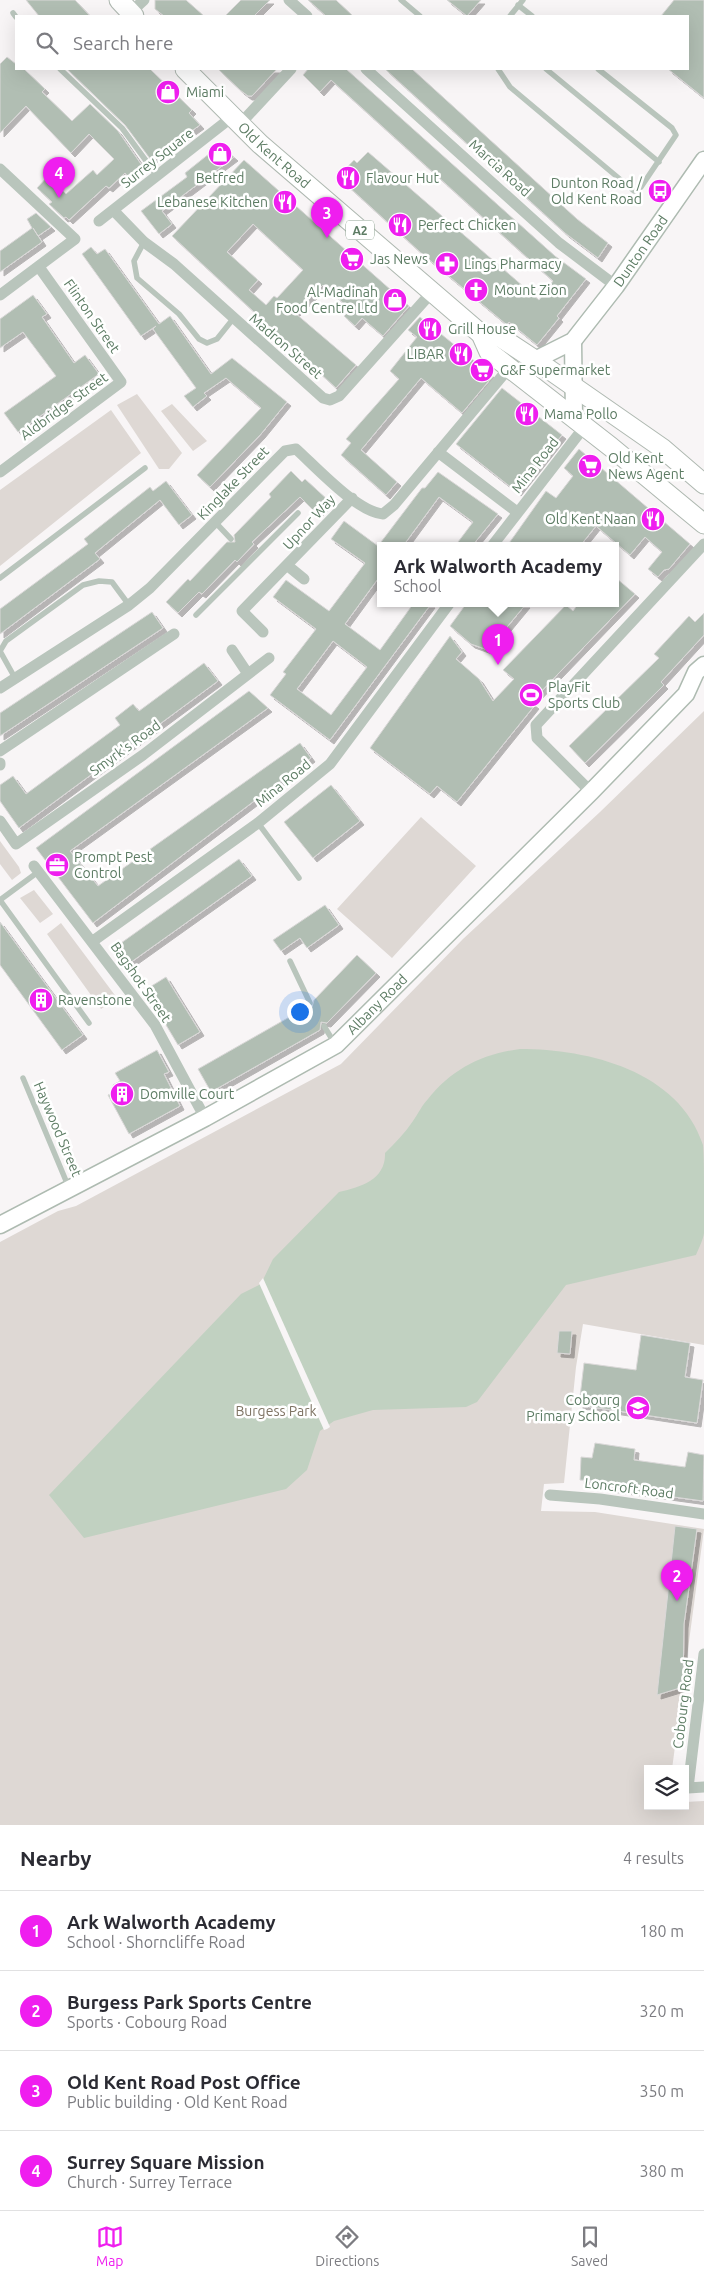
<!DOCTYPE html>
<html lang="en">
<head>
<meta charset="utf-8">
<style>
  :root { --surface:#fff; --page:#f7f7f7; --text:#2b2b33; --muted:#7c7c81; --line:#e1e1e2; --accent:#ef1eef }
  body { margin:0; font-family:Ubuntu,sans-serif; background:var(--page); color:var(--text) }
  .controls { position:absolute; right:15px; bottom:15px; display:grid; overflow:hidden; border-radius:0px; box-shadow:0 5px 20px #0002 }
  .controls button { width:45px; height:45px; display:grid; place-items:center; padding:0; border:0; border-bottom:1px solid var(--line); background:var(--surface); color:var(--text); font:25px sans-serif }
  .you { position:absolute; left:299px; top:1011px; width:18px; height:18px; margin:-12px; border:4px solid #fff; border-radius:50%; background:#1a73e8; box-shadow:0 0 0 8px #1a73e833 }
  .badge { display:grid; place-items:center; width:32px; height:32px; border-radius:50%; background:var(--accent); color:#fff; font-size:16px; font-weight:700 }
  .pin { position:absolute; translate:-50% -41px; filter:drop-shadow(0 1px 2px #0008) }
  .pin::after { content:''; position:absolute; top:26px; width:18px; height:15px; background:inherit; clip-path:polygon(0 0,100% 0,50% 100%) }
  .popup { position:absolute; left:377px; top:542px; width:242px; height:65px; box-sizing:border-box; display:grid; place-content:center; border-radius:0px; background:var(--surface); filter:drop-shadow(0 1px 4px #0005); font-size:16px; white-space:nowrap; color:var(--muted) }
  .popup b { font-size:19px; color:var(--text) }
  .popup::after { content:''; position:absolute; left:50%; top:100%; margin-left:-10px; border:10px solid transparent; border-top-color:var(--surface) }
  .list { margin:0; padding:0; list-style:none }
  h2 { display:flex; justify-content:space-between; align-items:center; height:65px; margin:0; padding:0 20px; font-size:21px }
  h2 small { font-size:16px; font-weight:400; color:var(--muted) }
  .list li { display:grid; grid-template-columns:32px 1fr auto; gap:15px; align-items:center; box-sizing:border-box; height:80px; padding:0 20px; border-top:1px solid var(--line) }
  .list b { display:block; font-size:19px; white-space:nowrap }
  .list p { margin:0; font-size:16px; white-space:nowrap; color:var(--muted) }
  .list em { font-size:16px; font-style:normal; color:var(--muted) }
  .icon { flex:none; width:28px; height:28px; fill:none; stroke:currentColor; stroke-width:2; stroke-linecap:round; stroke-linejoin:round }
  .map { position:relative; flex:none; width:704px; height:1825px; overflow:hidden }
  .search { position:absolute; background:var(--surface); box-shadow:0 5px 20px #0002; left:15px; right:15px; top:15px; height:55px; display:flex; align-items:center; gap:12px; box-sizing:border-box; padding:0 18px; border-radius:0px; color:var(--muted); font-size:19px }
  .sheet { height:385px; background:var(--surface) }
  nav { display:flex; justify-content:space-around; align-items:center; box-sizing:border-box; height:70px; border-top:1px solid var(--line); background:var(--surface); font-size:14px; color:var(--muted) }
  nav a { display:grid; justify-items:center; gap:2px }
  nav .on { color:var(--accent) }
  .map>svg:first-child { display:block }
</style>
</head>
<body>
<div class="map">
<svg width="704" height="1825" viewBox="0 0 704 1825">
  <defs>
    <filter id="shadow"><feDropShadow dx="4" dy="4" stdDeviation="0" flood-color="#0004"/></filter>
  </defs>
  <rect width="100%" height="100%" fill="#f8f5f6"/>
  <!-- green -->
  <path fill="#ded8d4" d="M 137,394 L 182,453 L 169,469 L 159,469 L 117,405 Z
    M 172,404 L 207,441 L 193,451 L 161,411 Z
    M 111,410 L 141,453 L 0,566 L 0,490 Z
    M 704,711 L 704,1345 L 583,1324 L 576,1367 L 564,1483 L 544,1484 L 541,1511 L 595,1512 L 704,1529 L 672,1769 L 648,1769 L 648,1806 L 685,1806 L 685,1802 L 704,1801 L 704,1825 L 0,1825 L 0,1242 L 58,1211 L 76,1206 L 341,1064 L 463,939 L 600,812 Z
    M 421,817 L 476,866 L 392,958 L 337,909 Z
    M 0,841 L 19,867 L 21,873 L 12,880 L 0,864 Z
    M 34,890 L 53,914 L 40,923 L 20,898 Z
    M 61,923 L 117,998 L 101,1009 L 47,934 Z"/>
  <!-- water -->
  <path fill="#c1d1c1" d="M 520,1049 C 589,1049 679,1071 703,1145 C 704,1157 704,1175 704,1187 C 704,1202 704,1219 704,1233 C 703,1240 699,1248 696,1255 L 566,1285 L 477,1402 L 466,1407 L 373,1410 L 334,1421 L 320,1431 L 307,1470 L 286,1489 L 84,1538 L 49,1495 L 241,1294 L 261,1284 L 273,1259 L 339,1192 C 362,1187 386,1179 385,1153 C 395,1143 405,1133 413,1121 C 418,1114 422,1105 428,1099 C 452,1069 482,1054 520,1049 Z"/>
  <!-- pier -->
  <path fill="#f8f5f6" d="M 263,1278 L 330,1427 L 327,1429 L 324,1430 L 259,1283 Z"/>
  <!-- building -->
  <path fill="#b1beb3" stroke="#dad8d8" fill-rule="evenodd" filter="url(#shadow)" d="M 26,0 L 75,0 L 90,16 L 39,16 Z
    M 155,0 L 186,0 L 204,16 L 164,16 L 155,9 Z
    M 241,0 L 270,0 L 254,16 L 225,16 Z
    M 308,0 L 336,0 L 353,16 L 326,16 Z
    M 447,0 L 481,0 L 467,16 Z
    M 674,0 L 704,0 L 704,98 L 668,69 L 688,69 L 688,16 L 661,16 Z
    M 7,57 L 16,64 L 16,69 L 24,69 L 45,89 L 42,92 L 72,121 L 90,104 L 118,131 L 143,167 L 129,178 L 125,173 L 109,188 L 106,186 L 69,220 L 66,217 L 64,218 L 49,204 L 52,202 L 37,188 L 48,176 L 66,194 L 93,170 L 97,175 L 114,159 L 89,134 L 71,153 L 26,106 L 0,133 L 0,64 Z
    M 67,69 L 150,69 L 192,110 L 189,113 L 200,125 L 151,160 L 125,125 Z
    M 218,69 L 277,69 L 252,96 L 248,96 L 240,90 Z
    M 308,69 L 346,69 L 555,256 L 586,279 L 557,316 L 559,318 L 537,345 L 509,322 L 507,325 L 420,252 L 338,177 L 354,160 L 357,163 L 368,152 L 539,300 L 553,281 L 331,80 L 320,92 L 303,75 Z
    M 385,69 L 412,69 L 577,219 L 608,243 L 598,258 L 565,233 Z
    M 220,145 L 234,157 L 162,211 L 172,224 L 159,234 L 141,211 L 187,177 L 185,173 Z
    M 244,160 L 409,306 L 383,336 L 362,318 L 355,326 L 344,316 L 350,309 L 323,285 L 295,313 L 356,365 L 336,388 L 172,236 ZM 253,224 L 303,270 L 277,298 L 274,296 L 266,305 L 249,290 L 258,280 L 227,252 Z
    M 36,213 L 51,227 L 38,236 L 33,228 L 42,242 L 0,272 L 0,251 L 32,228 L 27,219 Z
    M 91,247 L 97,254 L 105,249 L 159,324 L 170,316 L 211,374 L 232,358 L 287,402 L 261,434 L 210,487 L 197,475 L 261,408 L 226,378 L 204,393 L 207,396 L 193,407 L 184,396 L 196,388 L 153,329 L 156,326 L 141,336 L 82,254 Z
    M 33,295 L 47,314 L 42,317 L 74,363 L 85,355 L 99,374 L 18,432 L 4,413 L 56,376 L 23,332 L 0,348 L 0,319 Z
    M 420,317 L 493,376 L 462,413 L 421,378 L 361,450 L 397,482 L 386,495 L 341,455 L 351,443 L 346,439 L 399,379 L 390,371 L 417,337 L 408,330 Z
    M 502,388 L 562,435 L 517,492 L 456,444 Z
    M 579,449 L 690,544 L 669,569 L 664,570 L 658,577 L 648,569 L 662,552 L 645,537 L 630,555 L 596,526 L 580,546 L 507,546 L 546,491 L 556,498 L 573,476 L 564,468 Z
    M 291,471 L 302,482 L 305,479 L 329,501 L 317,514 L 300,497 L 252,542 L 254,544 L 237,562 L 235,560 L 202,594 L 199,592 L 178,613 L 166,602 L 188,579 L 190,581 L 227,542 L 235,542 L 234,535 L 271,497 L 269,494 Z
    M 438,472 L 498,514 L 472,546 L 455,546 L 473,522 L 439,497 L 403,546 L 379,546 L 380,576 L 345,624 L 380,650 L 413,604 L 431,604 L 330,740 L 270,695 L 286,674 L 283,672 L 316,629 L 273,597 L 286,580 L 329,611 L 365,563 L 331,539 L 344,521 L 378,546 L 422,488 L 425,488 ZM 333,641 L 367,667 L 331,715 L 297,689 Z
    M 166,481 L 192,515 L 179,525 L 160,500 L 95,553 L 100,559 L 0,634 L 0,609 L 88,544 L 84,539 L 150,487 L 153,491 Z
    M 616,578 L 635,594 L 531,702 L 535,705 L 457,802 L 437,786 L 430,794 L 370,748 L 450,636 L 462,652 L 456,659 L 479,679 L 493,701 L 514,679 L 503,670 L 566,605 L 573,611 L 578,604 L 616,604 Z
    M 466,604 L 526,604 L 488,650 L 471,644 L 450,626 Z
    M 152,612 L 163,628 L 0,736 L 0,713 Z
    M 704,613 L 704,635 L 661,682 L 664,685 L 585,763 L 569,746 L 659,658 L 654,654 L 689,616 L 695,622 Z
    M 204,663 L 218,681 L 19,828 L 0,801 L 0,785 L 13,776 L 26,794 L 120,725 L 115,718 L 133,704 L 139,711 Z
    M 249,691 L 268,708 L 70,851 L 98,886 L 300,743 L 311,758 L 93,923 L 36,848 Z
    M 331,785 L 360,821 L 313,858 L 284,822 Z
    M 239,859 L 252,876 L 127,965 L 114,948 Z
    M 325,905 L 339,925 L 307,948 L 300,938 L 281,951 L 273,940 Z
    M 0,922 L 83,1035 L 62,1050 L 0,965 Z
    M 357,955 L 376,973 L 327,1023 L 321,1022 L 320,1030 L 211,1092 L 198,1069 L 307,1007 L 312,1007 L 314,1000 Z
    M 166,977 L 200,1032 L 178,1045 L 145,990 Z
    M 157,1050 L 169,1072 L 164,1074 L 180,1106 L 129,1134 L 108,1095 L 116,1091 L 113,1085 L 120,1081 L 115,1073 Z
    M 559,1331 L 572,1331 L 570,1354 L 557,1353 Z
    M 641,1335 L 690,1343 L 685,1377 L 703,1380 L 697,1423 L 579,1405 L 584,1363 L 636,1370 Z
    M 595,1443 L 635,1449 L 634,1460 L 685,1467 L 688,1452 L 704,1455 L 703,1501 L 594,1486 L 595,1481 L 580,1480 L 581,1457 L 592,1458 Z
    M 675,1526 L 697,1529 L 684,1624 L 683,1687 L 657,1695 Z"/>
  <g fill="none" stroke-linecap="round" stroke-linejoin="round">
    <!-- secondary casing -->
    <g stroke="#aebbb1" stroke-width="19">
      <g id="secondary">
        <path d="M 573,341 L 574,417"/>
        <path id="s1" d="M 535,360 L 573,341 L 616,286 L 704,160"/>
        <path id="s2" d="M 0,1225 L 205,1118 L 336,1045 L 591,792 L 686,694 L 696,672 L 704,665"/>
      </g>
    </g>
    <!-- trunk casing -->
    <g stroke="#aeb8b0" stroke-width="21">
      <g id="trunk">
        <path d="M 119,0 L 134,16"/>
        <path id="s3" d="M 185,69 L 260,144 L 481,334 L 489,352 L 611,447 L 704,524"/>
        <path d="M 481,334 L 500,337 L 547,368 L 662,448 L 704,484"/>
      </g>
    </g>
    <!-- service -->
    <path stroke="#b9c5bc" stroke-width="5.5" d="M 401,0 L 420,16
      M 518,5 L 532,16
      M 13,13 L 16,17
      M 510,16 L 523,0
      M 60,69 L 122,128 L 158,177
      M 498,69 L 510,87 L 634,191 L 641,187 L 676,135 L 672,128 L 598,69
      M 546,69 L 659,162
      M 144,242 L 134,261 L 137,278 L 179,314 L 199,339 L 207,343 L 217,339 L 233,319
      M 215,522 L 231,539
      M 0,578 L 145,468
      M 196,615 L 298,513
      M 15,678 L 0,651 L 6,641 L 83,585 L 99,581 L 112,582 L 129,605
      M 258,823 L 299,878
      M 0,900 L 89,1023
      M 0,900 L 38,872
      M 290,961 L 310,1003
      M 324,1026 L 335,1044
      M 23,1078 L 69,1188"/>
    <!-- minor -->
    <path stroke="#b9c5bc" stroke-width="11" d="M 289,0 L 307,16
      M 131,12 L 144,0
      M 366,69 L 559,243 L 616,286
      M 240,124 L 291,69
      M 0,169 L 75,239 L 0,295
      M 114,211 L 144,242 L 174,264 L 323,398 L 330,400 L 339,396 L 432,292
      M 99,221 L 232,117
      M 438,452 L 517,512
      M 0,472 L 121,382 L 39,267
      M 492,546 L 585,426
      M 288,566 L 304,579
      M 263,632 L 242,611 L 352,498
      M 232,650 L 248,674
      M 0,688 L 129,605 L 150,588 L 285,451 L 296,449 C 316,467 357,512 383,514 L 394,505 L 509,368
      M 0,751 L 174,634
      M 0,763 L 0,765
      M 591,792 L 537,738 L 536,725 L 704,544
      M 0,821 L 16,844 L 143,755 L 269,658
      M 34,866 L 155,1025 L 205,1118
      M 93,941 L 258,823 L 330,764 L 449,604
      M 550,1495 L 600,1499 L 704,1514
      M 704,1654 L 688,1788 L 704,1787"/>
    <!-- secondary -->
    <use href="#secondary" stroke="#fff" stroke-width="16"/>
    <!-- trunk -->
    <use href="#trunk" stroke="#fff" stroke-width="19"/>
  </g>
  <!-- icons -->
  <defs>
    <g id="shop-disc" transform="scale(1.25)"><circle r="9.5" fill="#ef1eef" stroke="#fff"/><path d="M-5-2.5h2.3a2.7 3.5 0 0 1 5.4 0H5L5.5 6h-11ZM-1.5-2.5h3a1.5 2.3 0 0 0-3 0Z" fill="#fff"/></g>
    <g id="restaurant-disc" transform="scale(1.25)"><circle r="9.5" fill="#ef1eef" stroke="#fff"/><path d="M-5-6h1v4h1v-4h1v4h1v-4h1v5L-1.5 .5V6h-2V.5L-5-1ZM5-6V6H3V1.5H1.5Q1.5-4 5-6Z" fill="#fff"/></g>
    <g id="bus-disc" transform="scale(1.25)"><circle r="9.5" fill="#ef1eef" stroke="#fff"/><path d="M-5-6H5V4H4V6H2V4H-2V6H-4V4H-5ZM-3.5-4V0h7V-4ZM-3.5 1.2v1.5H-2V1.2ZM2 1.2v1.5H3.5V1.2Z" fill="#fff"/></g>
    <g id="supermarket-disc" transform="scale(1.25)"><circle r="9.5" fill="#ef1eef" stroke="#fff"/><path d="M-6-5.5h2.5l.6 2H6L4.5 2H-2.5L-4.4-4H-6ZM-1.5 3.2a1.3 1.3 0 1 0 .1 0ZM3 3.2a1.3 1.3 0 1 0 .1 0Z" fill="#fff"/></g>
    <g id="pharmacy-disc" transform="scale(1.25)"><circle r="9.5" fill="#ef1eef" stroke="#fff"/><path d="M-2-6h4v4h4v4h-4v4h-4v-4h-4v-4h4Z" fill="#fff"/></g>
    <g id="church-disc" transform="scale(1.25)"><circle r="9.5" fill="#ef1eef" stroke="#fff"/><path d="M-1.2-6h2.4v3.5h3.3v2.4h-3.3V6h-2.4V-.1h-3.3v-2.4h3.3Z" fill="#fff"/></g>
    <g id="stadium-disc" transform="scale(1.25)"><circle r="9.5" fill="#ef1eef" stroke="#fff"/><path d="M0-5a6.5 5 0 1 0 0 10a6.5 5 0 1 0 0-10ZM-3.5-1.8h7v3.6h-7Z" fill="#fff"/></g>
    <g id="office-disc" transform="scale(1.25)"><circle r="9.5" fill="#ef1eef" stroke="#fff"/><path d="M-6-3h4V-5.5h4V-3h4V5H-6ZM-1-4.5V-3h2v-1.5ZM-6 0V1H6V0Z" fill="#fff"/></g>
    <g id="building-disc" transform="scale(1.25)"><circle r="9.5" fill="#ef1eef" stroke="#fff"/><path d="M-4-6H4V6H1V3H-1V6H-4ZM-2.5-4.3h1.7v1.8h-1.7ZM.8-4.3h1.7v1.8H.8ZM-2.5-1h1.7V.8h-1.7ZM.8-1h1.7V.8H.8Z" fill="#fff"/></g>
    <g id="school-disc" transform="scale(1.25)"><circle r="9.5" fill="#ef1eef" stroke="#fff"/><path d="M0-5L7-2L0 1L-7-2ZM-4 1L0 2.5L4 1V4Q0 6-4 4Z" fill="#fff"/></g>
  </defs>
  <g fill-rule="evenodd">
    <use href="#shop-disc" x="168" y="92"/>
    <use href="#shop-disc" x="220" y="154"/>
    <use href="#restaurant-disc" x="348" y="178"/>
    <use href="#bus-disc" x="660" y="191"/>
    <use href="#restaurant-disc" x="285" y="202"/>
    <use href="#restaurant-disc" x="400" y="225"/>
    <use href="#supermarket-disc" x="352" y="259"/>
    <use href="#pharmacy-disc" x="447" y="264"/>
    <use href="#church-disc" x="476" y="290"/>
    <use href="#shop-disc" x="395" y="300"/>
    <use href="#restaurant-disc" x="430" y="329"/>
    <use href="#restaurant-disc" x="461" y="354"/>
    <use href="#supermarket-disc" x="482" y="370"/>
    <use href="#restaurant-disc" x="527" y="414"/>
    <use href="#supermarket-disc" x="590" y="466"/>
    <use href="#restaurant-disc" x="653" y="519"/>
    <use href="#stadium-disc" x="531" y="695"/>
    <use href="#office-disc" x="57" y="865"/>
    <use href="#building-disc" x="41" y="1000"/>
    <use href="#building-disc" x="122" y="1094"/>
    <use href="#school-disc" x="638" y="1408"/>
  </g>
  <g text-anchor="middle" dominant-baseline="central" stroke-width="5" stroke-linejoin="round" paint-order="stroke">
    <!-- shield labels -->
    <rect fill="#fff" stroke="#8ea392" stroke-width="1" x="346" y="220.5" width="28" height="19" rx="4"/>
    <g font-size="12" font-weight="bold" fill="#5d7c64">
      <text x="360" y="230">A2</text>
    </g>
    <!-- poi labels -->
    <g font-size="14" fill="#5d7c64" stroke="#fff" text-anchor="start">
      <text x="186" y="92">Miami</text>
      <text x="220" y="178" text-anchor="middle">Betfred</text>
      <text x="366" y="178">Flavour Hut</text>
      <text x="642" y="183" text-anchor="end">Dunton Road /<tspan x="642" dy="16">Old Kent Road</tspan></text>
      <text x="268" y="202" text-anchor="end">Lebanese Kitchen</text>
      <text x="418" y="225">Perfect Chicken</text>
      <text x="370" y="259">Jas News</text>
      <text x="464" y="264">Lings Pharmacy</text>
      <text x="494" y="290">Mount Zion</text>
      <text x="378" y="292" text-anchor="end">Al-Madinah<tspan x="378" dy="16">Food Centre Ltd</tspan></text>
      <text x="448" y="329">Grill House</text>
      <text x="444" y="354" text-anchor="end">LIBAR</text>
      <text x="500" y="370">G&amp;F Supermarket</text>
      <text x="544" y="414">Mama Pollo</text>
      <text x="608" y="458">Old Kent<tspan x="608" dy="16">News Agent</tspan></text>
      <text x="636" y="519" text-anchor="end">Old Kent Naan</text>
      <text x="548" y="687">PlayFit<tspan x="548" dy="16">Sports Club</tspan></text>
      <text x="74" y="857">Prompt Pest<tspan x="74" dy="16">Control</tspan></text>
      <text x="58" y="1000">Ravenstone</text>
      <text x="140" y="1094">Domville Court</text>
      <text x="620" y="1400" text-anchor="end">Cobourg<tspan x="620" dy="16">Primary School</tspan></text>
    </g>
    <!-- street labels -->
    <g font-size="14" fill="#5d7c64" stroke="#fff">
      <text stroke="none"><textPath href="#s3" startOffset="124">Old Kent Road</textPath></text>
      <text transform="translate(157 158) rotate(-38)">Surrey Square</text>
      <text transform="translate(500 168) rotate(42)">Marcia Road</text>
      <text stroke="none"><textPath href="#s1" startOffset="155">Dunton Road</textPath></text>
      <text transform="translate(92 316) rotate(55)">Flinton Street</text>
      <text transform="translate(286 346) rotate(41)">Madron Street</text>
      <text transform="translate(64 406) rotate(-36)">Aldbridge Street</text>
      <text transform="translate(535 465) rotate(-52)">Mina Road</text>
      <text transform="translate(233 483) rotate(-46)">Kinglake Street</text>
      <text transform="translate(309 522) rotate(-47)">Upnor Way</text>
      <text transform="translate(125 748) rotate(-36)">Smyrk's Road</text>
      <text transform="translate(283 783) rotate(-39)">Mina Road</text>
      <text transform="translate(141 982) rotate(55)">Bagshot Street</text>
      <text stroke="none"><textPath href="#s2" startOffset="439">Albany Road</textPath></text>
      <text transform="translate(58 1129) rotate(67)">Haywood Street</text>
      <text transform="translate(629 1488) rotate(7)">Loncroft Road</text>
      <text transform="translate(683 1704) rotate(-83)">Cobourg Road</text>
    </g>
    <!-- park labels -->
    <g font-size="14" fill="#7f7464" stroke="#fff">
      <text x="276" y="1411">Burgess Park</text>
    </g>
  </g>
</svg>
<div class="controls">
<button><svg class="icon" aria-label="layers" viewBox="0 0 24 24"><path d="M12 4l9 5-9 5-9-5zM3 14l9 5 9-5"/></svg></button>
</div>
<div class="you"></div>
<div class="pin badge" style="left:498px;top:665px">1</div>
<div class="popup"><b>Ark Walworth Academy</b>School</div>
<div class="pin badge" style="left:677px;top:1601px">2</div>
<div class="pin badge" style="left:327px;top:238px">3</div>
<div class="pin badge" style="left:59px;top:198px">4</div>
<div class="search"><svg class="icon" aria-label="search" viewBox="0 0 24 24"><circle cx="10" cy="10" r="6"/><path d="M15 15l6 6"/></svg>Search here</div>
</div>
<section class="sheet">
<h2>Nearby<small>4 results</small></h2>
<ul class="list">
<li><span class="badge">1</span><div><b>Ark Walworth Academy</b><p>School · Shorncliffe Road</p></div><em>180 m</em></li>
<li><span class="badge">2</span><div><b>Burgess Park Sports Centre</b><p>Sports · Cobourg Road</p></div><em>320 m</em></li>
<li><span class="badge">3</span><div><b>Old Kent Road Post Office</b><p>Public building · Old Kent Road</p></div><em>350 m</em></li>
<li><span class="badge">4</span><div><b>Surrey Square Mission</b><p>Church · Surrey Terrace</p></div><em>380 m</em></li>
</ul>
</section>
<nav>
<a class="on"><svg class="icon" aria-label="map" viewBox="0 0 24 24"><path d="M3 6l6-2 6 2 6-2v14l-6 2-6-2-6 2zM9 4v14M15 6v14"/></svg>Map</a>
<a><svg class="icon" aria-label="directions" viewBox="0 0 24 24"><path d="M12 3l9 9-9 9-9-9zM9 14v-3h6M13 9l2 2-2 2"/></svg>Directions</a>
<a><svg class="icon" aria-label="saved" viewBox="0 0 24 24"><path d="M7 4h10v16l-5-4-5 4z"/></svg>Saved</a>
</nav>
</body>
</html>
